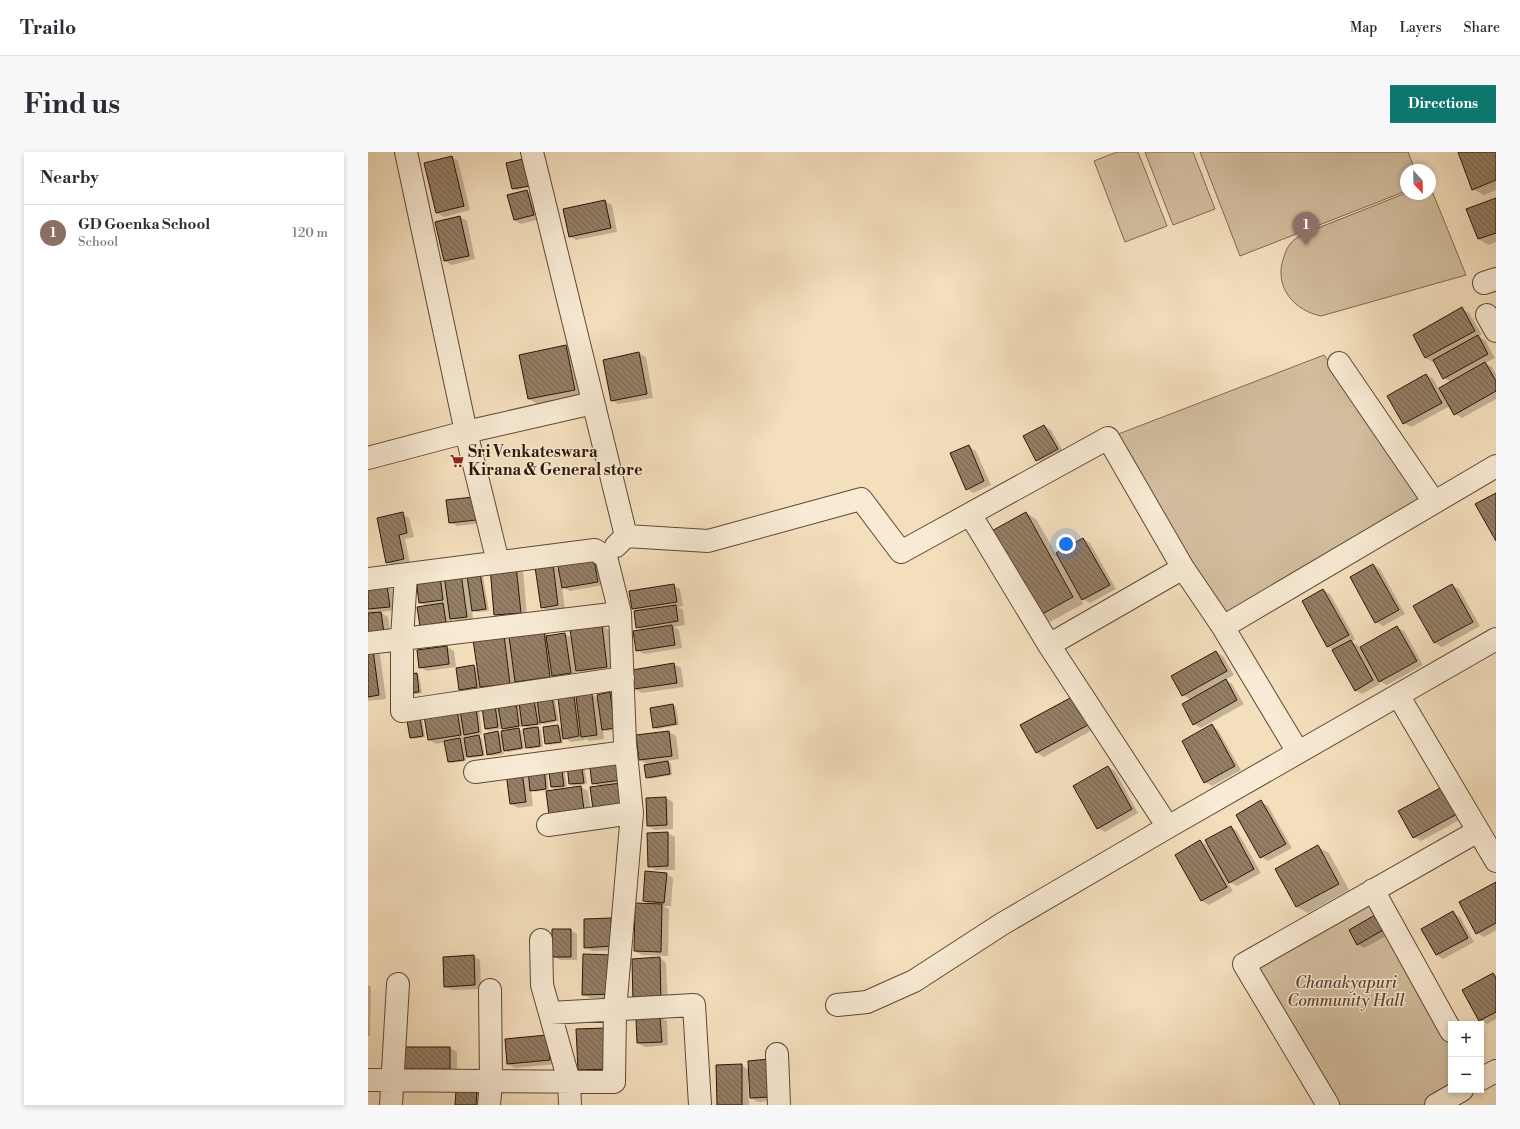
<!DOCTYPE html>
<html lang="en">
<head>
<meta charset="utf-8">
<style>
  :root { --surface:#fff; --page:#f7f7f7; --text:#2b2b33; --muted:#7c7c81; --line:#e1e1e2; --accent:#0f766e }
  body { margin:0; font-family:"Libre Bodoni",serif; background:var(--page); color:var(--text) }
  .controls { position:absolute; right:12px; bottom:12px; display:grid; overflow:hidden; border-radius:0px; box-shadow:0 2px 6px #0003 }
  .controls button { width:36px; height:36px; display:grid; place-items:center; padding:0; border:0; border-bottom:1px solid var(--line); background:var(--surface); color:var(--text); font:20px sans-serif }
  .compass { position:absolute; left:1032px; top:12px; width:36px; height:36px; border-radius:50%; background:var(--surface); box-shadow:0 2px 6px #0003; rotate:158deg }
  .you { position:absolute; left:698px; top:392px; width:14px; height:14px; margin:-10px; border:3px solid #fff; border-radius:50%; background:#1a73e8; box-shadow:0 0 0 6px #1a73e833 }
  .badge { display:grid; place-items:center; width:26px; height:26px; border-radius:50%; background:var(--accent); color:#fff; font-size:13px; font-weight:700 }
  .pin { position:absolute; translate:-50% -33px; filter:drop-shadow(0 1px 2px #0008) }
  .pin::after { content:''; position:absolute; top:21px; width:14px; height:12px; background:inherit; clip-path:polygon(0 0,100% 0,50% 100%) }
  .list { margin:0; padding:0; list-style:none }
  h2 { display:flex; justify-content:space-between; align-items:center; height:52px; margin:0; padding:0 16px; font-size:17px }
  h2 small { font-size:13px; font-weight:400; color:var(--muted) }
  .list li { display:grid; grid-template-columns:26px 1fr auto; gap:12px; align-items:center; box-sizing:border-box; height:56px; padding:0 16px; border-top:1px solid var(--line) }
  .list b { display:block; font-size:15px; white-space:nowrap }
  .list p { margin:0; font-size:13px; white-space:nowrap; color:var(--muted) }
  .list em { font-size:13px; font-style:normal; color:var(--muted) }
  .map { position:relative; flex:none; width:1128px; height:953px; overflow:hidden; border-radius:0px }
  header { display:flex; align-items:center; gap:24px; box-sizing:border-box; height:56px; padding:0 20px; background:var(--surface); border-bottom:1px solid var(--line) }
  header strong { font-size:19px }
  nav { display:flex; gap:22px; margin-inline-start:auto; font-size:14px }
  .intro { display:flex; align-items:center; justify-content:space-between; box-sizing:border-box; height:96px; padding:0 24px }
  h1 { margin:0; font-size:28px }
  .button { padding:10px 18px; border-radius:0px; background:var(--accent); color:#fff; font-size:14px; font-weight:700 }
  main { display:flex; gap:24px; padding:0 24px }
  aside { flex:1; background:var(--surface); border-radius:0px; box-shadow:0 2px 6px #0003 }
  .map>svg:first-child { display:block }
</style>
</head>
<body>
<header>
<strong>Trailo</strong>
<nav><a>Map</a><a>Layers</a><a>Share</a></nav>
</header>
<div class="intro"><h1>Find us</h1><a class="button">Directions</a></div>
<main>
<aside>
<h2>Nearby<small></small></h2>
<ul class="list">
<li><span class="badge" style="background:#8d6e63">1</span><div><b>GD Goenka School</b><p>School</p></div><em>120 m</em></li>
</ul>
</aside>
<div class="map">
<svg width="1128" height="953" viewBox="0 0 1128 953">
  <defs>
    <pattern id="building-back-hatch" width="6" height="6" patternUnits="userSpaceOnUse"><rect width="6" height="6" fill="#947e65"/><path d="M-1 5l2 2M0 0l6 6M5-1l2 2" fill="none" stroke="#796651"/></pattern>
  </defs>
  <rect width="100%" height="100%" fill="#f4dfbd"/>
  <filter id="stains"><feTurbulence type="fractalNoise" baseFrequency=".005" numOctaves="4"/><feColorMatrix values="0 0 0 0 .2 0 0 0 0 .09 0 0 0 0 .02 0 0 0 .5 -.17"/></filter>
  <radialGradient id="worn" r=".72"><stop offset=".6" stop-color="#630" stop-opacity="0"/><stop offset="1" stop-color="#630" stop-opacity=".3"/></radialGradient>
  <!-- park -->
  <path fill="#d2bd9e" stroke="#806952" d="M 749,0 L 770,0 L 799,74 L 757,90 L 726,9 Z
    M 777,0 L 825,0 L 847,57 L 805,73 Z
    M 832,0 L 1040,0 L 1047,18 L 1038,18 L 1038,39 L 872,104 Z
    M 1062,34 L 1098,123 L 953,164 C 928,159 908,138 914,111 C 916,105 918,96 923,91 C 926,87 931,85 935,82 L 1038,41 L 1062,42 Z
    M 956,203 L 1066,350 L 855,475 L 740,286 Z
    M 1005,738 L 1083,879 L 1083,938 L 1068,953 L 960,953 L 876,812 Z"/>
  <!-- shadow -->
  <path fill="#0003" d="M 1091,0 L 1128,0 L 1128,38 L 1116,43 L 1105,37 Z
    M 84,5 L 90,9 L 102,58 L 76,65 L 69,61 Z
    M 140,12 L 163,35 L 148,38 L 145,36 Z
    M 159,39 L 166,43 L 172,67 L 153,72 L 146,68 Z
    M 1128,47 L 1128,90 L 1121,93 L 1110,87 Z
    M 237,49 L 244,53 L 249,80 L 208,88 L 201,84 Z
    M 92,65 L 99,69 L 107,107 L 84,113 L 77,109 Z
    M 1094,157 L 1101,161 L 1114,183 L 1110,184 L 1117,188 L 1127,206 L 1117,211 L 1124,215 L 1128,222 L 1128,247 L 1094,266 L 1087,262 L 1082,254 L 1043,275 L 1036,271 L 1058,223 L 1065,227 L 1071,237 L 1083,230 L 1076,226 L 1066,209 L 1065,210 L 1058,206 L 1046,183 Z
    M 198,194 L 208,201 L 217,243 L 171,253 L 161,247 Z
    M 271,201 L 278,205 L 285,246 L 250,252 L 243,248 Z
    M 676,274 L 683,278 L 696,301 L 676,312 L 669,308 Z
    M 601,295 L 608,299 L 623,333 L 605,341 L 599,337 Z
    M 104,346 L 114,371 L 89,374 L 82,370 Z
    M 658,361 L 668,367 L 688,402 L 715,387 L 722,391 L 748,437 L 722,451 L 712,445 L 715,452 L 678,472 L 668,466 Z
    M 34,362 L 41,366 L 46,385 L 37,387 L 42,411 L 26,414 L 19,410 Z
    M 232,407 L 236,433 L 202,439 L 194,435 L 197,457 L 180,459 L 174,455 L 185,414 L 192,418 Z
    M 1005,413 L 1012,417 L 1037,462 L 1015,474 L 1008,470 Z
    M 123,416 L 155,418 L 159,464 L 134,467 L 127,463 Z
    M 93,422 L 100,426 L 112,422 L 115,424 L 121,459 L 109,460 L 104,458 L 105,468 L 90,470 L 84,467 L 85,474 L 60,478 L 58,454 L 52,451 L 49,427 Z
    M 305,433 L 312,437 L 315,454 L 310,455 L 315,458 L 317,473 L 306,475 L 311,478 L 314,496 L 276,502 L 269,498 L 275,478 L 269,475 L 269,459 L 265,457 Z
    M 1084,433 L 1091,437 L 1112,474 L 1074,495 L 1067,491 L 1047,454 Z
    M 19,434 L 26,438 L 28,458 L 12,460 L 20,465 L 23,484 L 0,482 L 0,436 Z
    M 955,438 L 962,442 L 987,487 L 983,490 L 990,493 L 992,496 L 1029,475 L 1036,479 L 1055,513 L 1019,533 L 1009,528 L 1012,532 L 994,542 L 987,538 L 967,498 L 960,495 L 935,450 Z
    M 234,474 L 241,478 L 246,518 L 216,522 L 208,518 L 209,525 L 192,527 L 188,525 L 188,529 L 154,534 L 148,530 L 149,535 L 120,539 L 111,534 L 111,537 L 95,539 L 91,537 L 106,514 L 110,517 L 135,484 L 142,488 L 176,480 L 182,484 L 197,482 L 205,486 Z
    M 79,495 L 86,499 L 88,515 L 59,519 L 52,515 Z
    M 0,499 L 5,499 L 12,503 L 18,547 L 0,549 Z
    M 848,500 L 855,504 L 866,523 L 857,528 L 864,532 L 876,552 L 833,576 L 826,572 L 823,548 L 815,543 L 804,525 Z
    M 306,512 L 313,516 L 316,535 L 274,541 L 267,537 L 265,519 Z
    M 48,522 L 51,524 L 54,541 L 41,543 Z
    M 242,541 L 245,543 L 250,578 L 238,579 L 235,577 L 236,587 L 221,589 L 217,586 L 217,588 L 203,590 L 194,585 L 195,591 L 181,593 L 178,591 L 190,574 L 195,577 L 205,545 L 209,547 L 209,545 L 224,543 L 230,546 Z
    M 184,546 L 187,548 L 191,569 L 176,572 L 172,569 L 172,573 L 167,574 L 173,578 L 175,595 L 162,597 L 159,595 L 161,577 L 154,573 L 154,575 L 149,576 L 154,579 L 157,597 L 140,600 L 135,597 L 136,602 L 123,604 L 120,602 L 130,581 L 135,583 L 140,579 L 133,575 L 133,577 L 121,579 L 118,577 L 127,554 L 132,557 L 148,552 L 152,555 L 165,549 L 170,552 Z
    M 704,546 L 726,577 L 676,605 L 669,601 L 654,574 Z
    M 305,553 L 308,555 L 311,573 L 289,577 L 286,575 Z
    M 108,557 L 111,559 L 114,582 L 109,583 L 114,586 L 117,604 L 103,606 L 98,604 L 98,609 L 84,611 L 81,610 L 78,590 L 68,592 L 61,588 L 89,559 L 94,563 Z
    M 54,564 L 57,585 L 46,587 L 43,585 Z
    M 844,574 L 850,578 L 873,618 L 844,634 L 837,630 Z
    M 301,580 L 308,584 L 311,607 L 299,609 L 303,612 L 304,623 L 282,627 L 279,625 L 281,613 L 272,608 Z
    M 223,609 L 260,632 L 232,635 L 225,631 Z
    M 216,613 L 219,632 L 205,634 L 202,632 Z
    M 196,614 L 199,635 L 187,637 L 183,635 Z
    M 740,615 L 747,619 L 770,661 L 737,680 L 730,676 Z
    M 179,618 L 181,639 L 213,635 L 220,639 L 223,662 L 182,662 L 179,638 L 167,640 L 163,638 L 165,654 L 150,656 L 143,652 L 139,622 Z
    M 1074,636 L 1095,666 L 1053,689 L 1046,685 Z
    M 298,646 L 305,650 L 305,677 L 287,678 L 280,674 Z
    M 893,650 L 900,654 L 924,696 L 900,709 L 893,705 L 870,663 Z
    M 863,675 L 869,679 L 893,721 L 869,734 L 859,729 L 865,739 L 841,753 L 834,749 L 808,703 L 832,689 L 842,695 Z
    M 300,681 L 307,685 L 307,718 L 288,718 L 281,714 Z
    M 950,695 L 961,701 L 981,738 L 940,761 L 929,755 L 908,718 Z
    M 298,722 L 305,726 L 303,754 L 295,754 L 301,757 L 300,804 L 274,803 L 267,799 L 283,753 L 276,749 Z
    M 1128,731 L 1128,778 L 1116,785 L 1109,781 Z
    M 1085,761 L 1092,765 L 1106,790 L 1075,807 L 1068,803 Z
    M 1007,765 L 1022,782 L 996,796 L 989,792 Z
    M 242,767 L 249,771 L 250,798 L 224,799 L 217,795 Z
    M 202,778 L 209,782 L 209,808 L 192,808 L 185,804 Z
    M 216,803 L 251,846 L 222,846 L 215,842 Z
    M 105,804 L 112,808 L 113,837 L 84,838 L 77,834 Z
    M 292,806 L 298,811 L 300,854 L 273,855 Z
    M 1125,822 L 1128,823 L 1128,867 L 1119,872 L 1112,868 Z
    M 0,833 L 3,835 L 2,884 L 0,884 Z
    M 292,865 L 299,869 L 300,893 L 277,895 L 270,891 Z
    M 209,878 L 246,921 L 218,922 L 211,918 Z
    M 179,884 L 188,912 L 147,916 L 140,912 Z
    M 35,896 L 82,896 L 89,900 L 89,920 L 42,921 L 35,917 Z
    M 373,913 L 381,918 L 410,948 L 390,950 L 383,946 L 382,929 L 380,929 L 381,953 L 351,953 Z
    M 109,940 L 112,942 L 111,953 L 90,953 Z"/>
  <!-- building -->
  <path fill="url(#building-back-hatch)" stroke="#2d1506" d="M 1090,0 L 1128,0 L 1128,28 L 1104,38 Z
    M 84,4 L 96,54 L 68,61 L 56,11 Z
    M 155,7 L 161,34 L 144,37 L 138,11 Z
    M 159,38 L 166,63 L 146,68 L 139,43 Z
    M 1128,46 L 1128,81 L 1110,87 L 1098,57 Z
    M 237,48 L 243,76 L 201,85 L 195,57 Z
    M 92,64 L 101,104 L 76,109 L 67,70 Z
    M 1094,155 L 1107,179 L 1057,206 L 1045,183 Z
    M 1110,183 L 1120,202 L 1075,227 L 1065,208 Z
    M 198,193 L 207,238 L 160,247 L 151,203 Z
    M 271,200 L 279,242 L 243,249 L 235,208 Z
    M 1117,210 L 1128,229 L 1128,239 L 1086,263 L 1071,236 Z
    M 1058,222 L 1074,251 L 1035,272 L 1019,244 Z
    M 676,273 L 690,297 L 668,309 L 655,284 Z
    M 601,293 L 616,329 L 598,338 L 582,301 Z
    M 1128,341 L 1128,389 L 1107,352 Z
    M 105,345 L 108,368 L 81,371 L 78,348 Z
    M 35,360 L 39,381 L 31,383 L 36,407 L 18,411 L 9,366 Z
    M 658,360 L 705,445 L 667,466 L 620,381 Z
    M 715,386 L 742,433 L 714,448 L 688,401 Z
    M 225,402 L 230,430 L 194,436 L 189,409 Z
    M 185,412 L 190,453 L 173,456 L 167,415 Z
    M 1005,412 L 1031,458 L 1007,471 L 982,425 Z
    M 148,413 L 153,461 L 126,463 L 122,415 Z
    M 93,421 L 99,465 L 82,467 L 76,423 Z
    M 112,421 L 118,457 L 104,459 L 99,423 Z
    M 72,424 L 75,448 L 51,451 L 48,426 Z
    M 306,432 L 309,450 L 264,457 L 261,439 Z
    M 1084,432 L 1105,470 L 1066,491 L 1045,454 Z
    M 19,433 L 22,455 L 0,457 L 0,435 Z
    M 955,437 L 981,483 L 959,495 L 934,449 Z
    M 75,451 L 78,470 L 52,474 L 49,455 Z
    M 308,453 L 310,469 L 268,476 L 266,459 Z
    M 13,460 L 16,481 L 0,483 L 0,461 Z
    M 234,473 L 239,515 L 208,519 L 202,477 Z
    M 304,473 L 307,493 L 268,499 L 265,479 Z
    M 1029,474 L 1049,509 L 1011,530 L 992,495 Z
    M 176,479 L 182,525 L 147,530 L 141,484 Z
    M 197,481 L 203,521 L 184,524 L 178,484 Z
    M 136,483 L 142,532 L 112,535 L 105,488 Z
    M 983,488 L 1005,528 L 987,539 L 964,498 Z
    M 79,494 L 81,512 L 51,516 L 49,498 Z
    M 0,498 L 5,498 L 11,543 L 0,545 Z
    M 848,499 L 859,519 L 814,544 L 803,524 Z
    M 306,511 L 309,531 L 266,537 L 264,518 Z
    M 106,513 L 109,535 L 91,538 L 88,516 Z
    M 49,521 L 51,540 L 37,541 L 35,523 Z
    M 858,527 L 869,548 L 825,573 L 814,552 Z
    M 242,540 L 247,576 L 234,578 L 229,543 Z
    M 224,542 L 229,583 L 213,585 L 208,544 Z
    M 206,544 L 211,584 L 195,587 L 190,546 Z
    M 184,545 L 188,568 L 172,571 L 169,547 Z
    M 704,545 L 720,573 L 668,601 L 652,573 Z
    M 166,548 L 170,572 L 154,574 L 151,550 Z
    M 148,551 L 151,574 L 134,577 L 130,554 Z
    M 305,552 L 308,572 L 285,576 L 282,556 Z
    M 127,553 L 130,575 L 117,577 L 114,555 Z
    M 108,556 L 111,580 L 96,583 L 92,558 Z
    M 89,558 L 93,583 L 60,588 L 56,564 Z
    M 51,561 L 55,584 L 42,586 L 38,563 Z
    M 844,572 L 867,614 L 836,631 L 814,589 Z
    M 190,573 L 193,590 L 177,592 L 175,575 Z
    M 170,575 L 172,594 L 158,596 L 155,577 Z
    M 151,576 L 154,596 L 136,599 L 133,579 Z
    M 130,579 L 133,600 L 119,603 L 116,582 Z
    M 301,579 L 304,604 L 271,608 L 268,583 Z
    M 111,583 L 115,603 L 99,605 L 96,586 Z
    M 92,586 L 96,608 L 80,610 L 76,589 Z
    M 250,604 L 253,628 L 224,632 L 221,608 Z
    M 300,609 L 302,622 L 278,626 L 276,613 Z
    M 213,610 L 216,631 L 201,632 L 199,612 Z
    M 193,611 L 196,634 L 183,635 L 180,613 Z
    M 740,614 L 764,657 L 729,677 L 705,634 Z
    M 176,615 L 178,637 L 162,639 L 160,617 Z
    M 154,619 L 158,650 L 142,652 L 138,621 Z
    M 253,631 L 256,653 L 225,657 L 222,635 Z
    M 213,634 L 216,658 L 181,663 L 178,639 Z
    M 1074,635 L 1089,662 L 1045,686 L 1030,659 Z
    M 298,645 L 299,673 L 279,674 L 278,646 Z
    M 893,648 L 918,692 L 892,706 L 868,663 Z
    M 863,674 L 886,717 L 861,731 L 837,688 Z
    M 300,680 L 300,714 L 280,715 L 279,681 Z
    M 832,688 L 859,735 L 833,749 L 807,703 Z
    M 950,693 L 971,732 L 928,755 L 907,717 Z
    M 277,719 L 299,721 L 296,751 L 275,749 Z
    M 1128,730 L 1128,771 L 1108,782 L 1091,750 Z
    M 267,751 L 294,752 L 293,800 L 266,799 Z
    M 1085,759 L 1100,786 L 1068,803 L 1053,777 Z
    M 1007,763 L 1015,778 L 989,793 L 981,778 Z
    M 243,766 L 243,794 L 216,796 L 216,767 Z
    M 184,777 L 203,777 L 203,805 L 184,805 Z
    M 215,802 L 244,803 L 244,842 L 214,843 Z
    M 106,803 L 107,833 L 76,835 L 75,805 Z
    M 292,805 L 293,850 L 265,851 L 264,807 Z
    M 1125,821 L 1128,826 L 1128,860 L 1111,869 L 1094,838 Z
    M 292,864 L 294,890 L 269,891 L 268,866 Z
    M 238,876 L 239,917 L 210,918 L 208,877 Z
    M 179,883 L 182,908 L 139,912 L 137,887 Z
    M 34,895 L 82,895 L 82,917 L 34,917 Z
    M 401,907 L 403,945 L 382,946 L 380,909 Z
    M 374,912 L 374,953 L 349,953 L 348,913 Z
    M 88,938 L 109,939 L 108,953 L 87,953 Z"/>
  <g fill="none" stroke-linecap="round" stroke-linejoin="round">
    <!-- minor casing -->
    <g stroke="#5f4834" stroke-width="24">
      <path id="minor" d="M 38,0 L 98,280 L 130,410
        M 164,0 L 258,384 L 248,394
        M 1116,131 L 1128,127
        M 1119,163 L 1128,179
        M 971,211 L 1066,350
        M 0,306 L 98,280 L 225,251
        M 602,362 L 681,493
        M 258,384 L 340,389 L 493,347 L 533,400 L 740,286 L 815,416 L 855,475 L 930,600
        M 38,423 L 34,486 L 34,559 L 255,526
        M 0,427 L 227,398 L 238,405 L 252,461 L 257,591 L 264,661 L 247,858 L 246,930 L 0,928
        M 855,475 L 1128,314
        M 0,491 L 252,461
        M 1030,543 L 1128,709
        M 107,620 L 258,600
        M 180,673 L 264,661
        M 800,675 L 681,493 L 815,416
        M 1005,738 L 1083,879
        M 173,788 L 174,833 L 201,929 L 202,953
        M 469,853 L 499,850 L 546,829 L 634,772 L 800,675 L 1128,487
        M 182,861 L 326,853 L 332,953
        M 409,902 L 411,953
        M 1113,927 L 1128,919
        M 23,953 L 30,832
        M 121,953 L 123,929 L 122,838
        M 960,953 L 876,812 L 1110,679
        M 1068,953 L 1094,938"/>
    </g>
    <!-- minor -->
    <use href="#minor" stroke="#f8ead4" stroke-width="22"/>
  </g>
  <!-- icons -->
  <defs>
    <g id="supermarket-bare" transform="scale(1.08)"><path d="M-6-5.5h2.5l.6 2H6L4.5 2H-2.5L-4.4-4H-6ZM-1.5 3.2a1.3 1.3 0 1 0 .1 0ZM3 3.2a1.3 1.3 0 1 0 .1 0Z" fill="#8f2418" stroke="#f8ead4" stroke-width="2.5" paint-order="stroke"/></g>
  </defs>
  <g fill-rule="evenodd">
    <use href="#supermarket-bare" x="89" y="309"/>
  </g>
  <g text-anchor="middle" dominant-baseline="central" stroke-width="3" stroke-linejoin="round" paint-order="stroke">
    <!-- poi labels -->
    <g font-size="16" font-weight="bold" fill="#2d1506" stroke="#f8ead4" text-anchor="start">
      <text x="100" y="300">Sri Venkateswara<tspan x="100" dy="18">Kirana &amp; General store</tspan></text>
    </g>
    <!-- park labels -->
    <g font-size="16" font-style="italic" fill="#5f4734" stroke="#f8ead4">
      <text x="978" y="831">Chanakyapuri<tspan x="978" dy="18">Community Hall</tspan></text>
    </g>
  </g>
  <rect width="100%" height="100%" filter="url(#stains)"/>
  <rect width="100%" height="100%" fill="url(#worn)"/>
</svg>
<div class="controls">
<button>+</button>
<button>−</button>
</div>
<svg class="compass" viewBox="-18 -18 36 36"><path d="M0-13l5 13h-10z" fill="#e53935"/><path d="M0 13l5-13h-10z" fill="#7c7c81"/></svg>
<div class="you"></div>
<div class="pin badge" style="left:938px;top:93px;background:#8d6e63">1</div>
</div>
</main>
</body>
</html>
